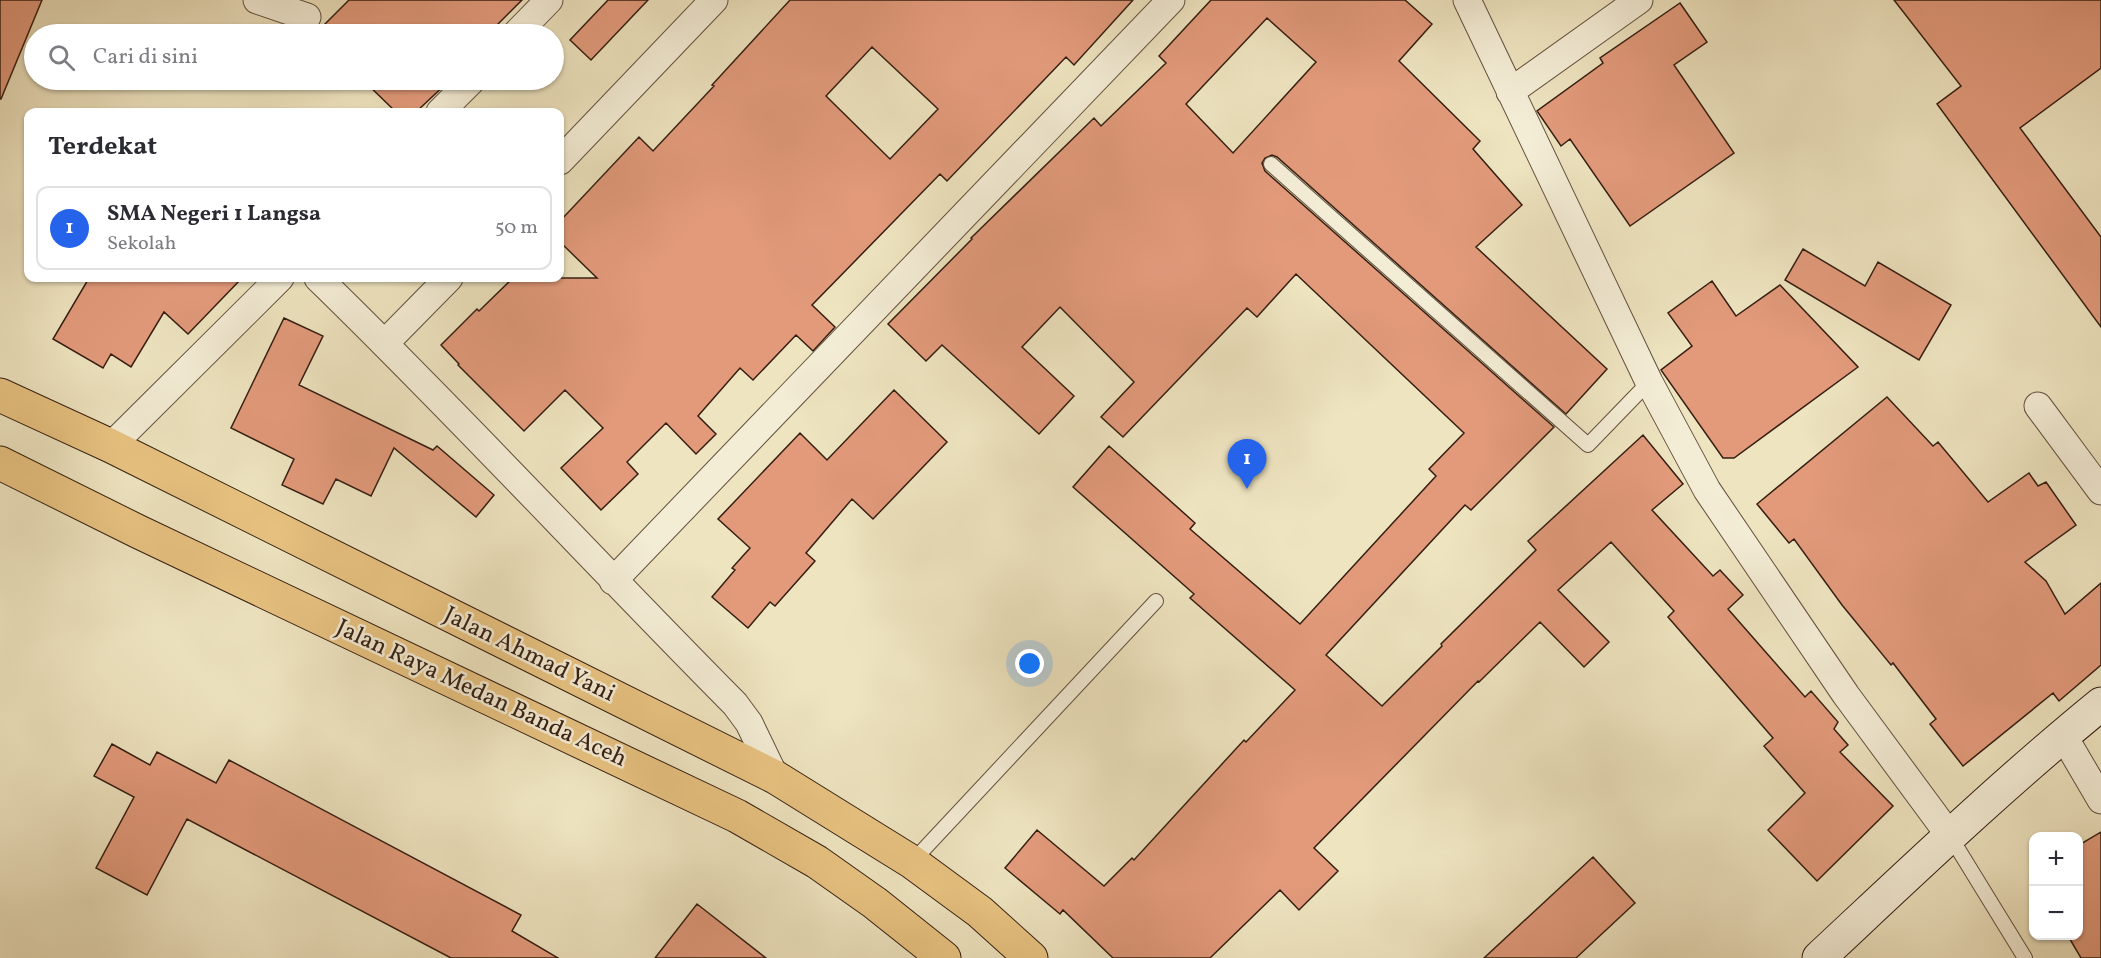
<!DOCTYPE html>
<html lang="id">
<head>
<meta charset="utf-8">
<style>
  :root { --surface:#fff; --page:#f7f7f7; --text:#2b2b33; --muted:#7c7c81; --line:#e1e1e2; --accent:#2563eb }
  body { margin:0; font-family:Vollkorn,serif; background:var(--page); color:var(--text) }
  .controls { position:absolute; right:18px; bottom:18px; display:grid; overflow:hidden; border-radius:12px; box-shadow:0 2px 4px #0004 }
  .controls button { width:54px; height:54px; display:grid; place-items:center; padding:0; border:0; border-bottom:2px solid var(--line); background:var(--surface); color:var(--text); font:30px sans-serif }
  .you { position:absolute; left:1030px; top:664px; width:21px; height:21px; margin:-15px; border:4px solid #fff; border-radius:50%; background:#1a73e8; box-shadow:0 0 0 9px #1a73e833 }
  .badge { display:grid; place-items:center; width:39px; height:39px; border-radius:50%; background:var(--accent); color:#fff; font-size:20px; font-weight:700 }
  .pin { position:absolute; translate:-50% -50px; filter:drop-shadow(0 2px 3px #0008) }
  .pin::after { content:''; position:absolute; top:32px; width:21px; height:18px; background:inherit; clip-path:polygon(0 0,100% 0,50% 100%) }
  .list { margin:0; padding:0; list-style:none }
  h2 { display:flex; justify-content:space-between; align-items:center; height:78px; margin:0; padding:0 24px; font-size:26px }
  h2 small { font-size:20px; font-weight:400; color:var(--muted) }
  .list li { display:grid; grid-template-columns:39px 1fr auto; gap:18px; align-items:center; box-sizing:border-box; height:84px; margin:0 12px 12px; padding:0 12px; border:2px solid var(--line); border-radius:12px }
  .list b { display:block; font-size:22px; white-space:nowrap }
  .list p { margin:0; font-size:20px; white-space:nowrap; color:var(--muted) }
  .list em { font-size:20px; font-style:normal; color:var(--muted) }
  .icon { flex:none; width:33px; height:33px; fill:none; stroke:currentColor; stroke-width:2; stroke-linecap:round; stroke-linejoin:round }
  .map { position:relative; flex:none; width:2101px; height:958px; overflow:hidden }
  .search { position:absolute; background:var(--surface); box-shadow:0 2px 4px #0004; left:24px; top:24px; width:540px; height:66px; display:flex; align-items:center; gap:15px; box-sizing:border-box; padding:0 21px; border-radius:33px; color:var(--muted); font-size:22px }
  .panel { position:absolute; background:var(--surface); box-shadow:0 2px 4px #0004; left:24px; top:108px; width:540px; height:174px; border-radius:12px }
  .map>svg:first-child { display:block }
</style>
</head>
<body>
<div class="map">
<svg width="2101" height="958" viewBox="0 0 2101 958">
  <rect width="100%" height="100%" fill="#eee4c0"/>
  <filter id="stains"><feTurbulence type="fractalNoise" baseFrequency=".00333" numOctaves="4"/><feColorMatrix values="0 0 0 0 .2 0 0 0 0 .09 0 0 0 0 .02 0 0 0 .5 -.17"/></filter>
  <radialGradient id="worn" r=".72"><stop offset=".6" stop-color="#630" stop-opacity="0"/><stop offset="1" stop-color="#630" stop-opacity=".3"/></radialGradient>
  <!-- building -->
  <path fill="#e29a7b" stroke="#351e12" stroke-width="1.5" fill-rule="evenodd" d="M 0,0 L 42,0 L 1,99 L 0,99 Z
    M 349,0 L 522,0 L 488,34 L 317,34 L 316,33 Z
    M 608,0 L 648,0 L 591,60 L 570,40 Z
    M 790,0 L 1133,0 L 1074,65 L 1066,57 L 947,181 L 940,174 L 812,305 L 835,327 L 813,351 L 796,335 L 753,380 L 740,368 L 698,416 L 716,434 L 696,454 L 666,423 L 627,462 L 638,474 L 601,510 L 561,468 L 603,428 L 565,390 L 524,431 L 458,365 L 459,364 L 441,345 L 477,309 L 479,311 L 513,278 L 597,278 L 560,242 L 560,221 L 639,137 L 653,151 L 714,86 L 712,85 ZM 872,47 L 938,109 L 890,159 L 826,96 Z
    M 1211,0 L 1405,0 L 1432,24 L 1399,61 L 1480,141 L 1473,149 L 1522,205 L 1476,247 L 1607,369 L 1566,414 L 1277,157 L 1272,155 L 1265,158 L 1262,163 L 1265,171 L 1554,427 L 1471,510 L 1465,505 L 1326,655 L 1382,706 L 1442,646 L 1441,644 L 1536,550 L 1528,541 L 1643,435 L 1683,484 L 1652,510 L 1713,576 L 1720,570 L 1743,595 L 1728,609 L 1805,697 L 1811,691 L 1838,722 L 1834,729 L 1848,745 L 1840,752 L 1893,806 L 1817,881 L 1768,830 L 1805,793 L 1764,746 L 1773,738 L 1668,617 L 1674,611 L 1611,542 L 1558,590 L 1609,642 L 1584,667 L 1540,622 L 1479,682 L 1478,681 L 1314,848 L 1338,871 L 1299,910 L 1280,890 L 1210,958 L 1113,958 L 1063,910 L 1060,914 L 1005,868 L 1037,830 L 1104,886 L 1132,858 L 1134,860 L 1244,740 L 1246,742 L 1295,690 L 1190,598 L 1194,594 L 1073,487 L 1109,446 L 1195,523 L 1190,529 L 1300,624 L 1436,476 L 1429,469 L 1464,433 L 1296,274 L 1257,317 L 1247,308 L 1123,437 L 1101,417 L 1134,382 L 1060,307 L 1022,347 L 1074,396 L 1039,434 L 942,345 L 926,361 L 888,324 L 972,239 L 971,238 L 1094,118 L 1101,126 L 1166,63 L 1159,56 ZM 1267,18 L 1316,62 L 1233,153 L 1186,104 Z
    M 1894,0 L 2101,0 L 2101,68 L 2020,128 L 2101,237 L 2101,327 L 1937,104 L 1961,86 Z
    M 1680,3 L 1707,42 L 1674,65 L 1734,153 L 1630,226 L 1570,139 L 1561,146 L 1537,111 L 1603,63 L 1600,58 Z
    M 363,80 L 450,80 L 416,112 L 396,112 Z
    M 1803,249 L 1865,286 L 1878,262 L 1951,305 L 1919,360 L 1785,280 Z
    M 89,278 L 242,278 L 188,334 L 164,312 L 131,367 L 111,354 L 103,368 L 53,339 Z
    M 1712,281 L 1736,316 L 1780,285 L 1858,367 L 1734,458 L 1723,458 L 1661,370 L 1692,346 L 1668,313 Z
    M 284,318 L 323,336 L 299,385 L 433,450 L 437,446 L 494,495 L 476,517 L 394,448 L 371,496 L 336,479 L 323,504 L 282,485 L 294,459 L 231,428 Z
    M 894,390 L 947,442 L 873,519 L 852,499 L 806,553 L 815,561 L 775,606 L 770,602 L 748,628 L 712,597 L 735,570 L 732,568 L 750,548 L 718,519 L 800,433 L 827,460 Z
    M 1887,397 L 1933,446 L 1938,442 L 1988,502 L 2029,473 L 2038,486 L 2046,482 L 2076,525 L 2025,562 L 2046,581 L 2065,614 L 2101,583 L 2101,665 L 2059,701 L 2053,693 L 1963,766 L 1930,724 L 1936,719 L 1893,663 L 1891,665 L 1842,605 L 1794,539 L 1789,543 L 1757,504 Z
    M 112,744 L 150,765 L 157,752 L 216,783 L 229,760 L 521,915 L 512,931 L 558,958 L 451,958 L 187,819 L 147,895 L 96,868 L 134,797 L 94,776 Z
    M 2101,832 L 2101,958 L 2081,958 L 2068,936 L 2079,936 L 2079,845 Z
    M 1593,857 L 1635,903 L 1576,958 L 1484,958 Z
    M 697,904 L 766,958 L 655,958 Z"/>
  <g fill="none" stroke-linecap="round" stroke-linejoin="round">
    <!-- lane casing -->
    <g stroke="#63503e" stroke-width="16">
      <path id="lane" d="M 1271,164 L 1588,445 L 1649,382
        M 1950,836 L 2025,958
        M 912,862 L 1156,601"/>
    </g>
    <!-- street casing -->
    <g stroke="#63503e" stroke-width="29">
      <path id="street" d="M 257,0 L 307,17
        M 1467,0 L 1649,382 L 1707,490 L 1846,695 L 1950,836
        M 516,34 L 549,0
        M 1510,92 L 1639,0
        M 440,112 L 472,80
        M 560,161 L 714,0
        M 318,278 C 460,416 595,563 735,704 L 749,723 L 775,777
        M 385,343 L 449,278
        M 2038,406 L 2101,491
        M 111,446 L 280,278
        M 613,581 L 1171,0
        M 2063,735 L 2101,800"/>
    </g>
    <!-- secondary casing -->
    <g stroke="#351e12" stroke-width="35">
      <path id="secondary" d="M 1819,958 C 1911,872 2003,784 2101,704"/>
    </g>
    <!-- primary casing -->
    <g stroke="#351e12" stroke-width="35">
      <path id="primary" d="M 0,395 L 111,446 L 775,777 L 912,862 L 980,912 L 1031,958
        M 0,463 L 139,532 L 737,816 L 817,862 L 875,903 L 944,958"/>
    </g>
    <!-- lane -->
    <use href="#lane" stroke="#f4edd6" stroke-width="14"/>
    <!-- street -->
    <use href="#street" stroke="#f4edd6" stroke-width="27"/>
    <!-- secondary -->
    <use href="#secondary" stroke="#f4edd6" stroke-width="33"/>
    <!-- primary -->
    <use href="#primary" stroke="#e7c280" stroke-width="33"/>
  </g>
  <g text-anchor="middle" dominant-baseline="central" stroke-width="5" stroke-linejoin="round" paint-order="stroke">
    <!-- street labels -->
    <g font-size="24" fill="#351e12" stroke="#f4edd6">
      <text transform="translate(529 655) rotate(26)">Jalan Ahmad Yani</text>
      <text transform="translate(481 694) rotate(25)">Jalan Raya Medan Banda Aceh</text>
    </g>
  </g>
  <rect width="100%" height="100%" filter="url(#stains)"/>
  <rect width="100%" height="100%" fill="url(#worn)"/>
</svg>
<div class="controls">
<button>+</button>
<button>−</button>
</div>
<div class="you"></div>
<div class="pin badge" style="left:1247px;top:489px">1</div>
<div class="search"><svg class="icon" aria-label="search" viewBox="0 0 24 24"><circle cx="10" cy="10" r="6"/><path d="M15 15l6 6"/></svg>Cari di sini</div>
<section class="panel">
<h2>Terdekat<small></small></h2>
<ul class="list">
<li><span class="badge">1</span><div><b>SMA Negeri 1 Langsa</b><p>Sekolah</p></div><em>50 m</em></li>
</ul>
</section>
</div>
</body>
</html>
